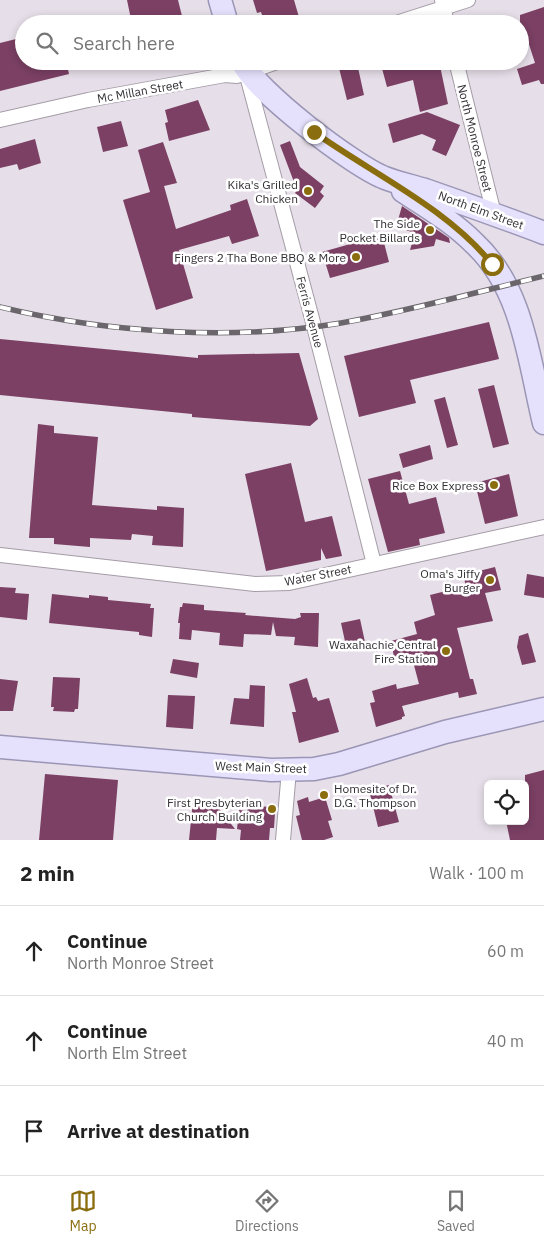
<!DOCTYPE html>
<html lang="en">
<head>
<meta charset="utf-8">
<style>
  :root { --surface:#fff; --page:#f2f2f2; --text:#222; --muted:#767676; --line:#e0e0e0; --accent:#8a6d0e }
  body { margin:0; font-family:"IBM Plex Sans",sans-serif; background:var(--page); color:var(--text) }
  .controls { position:absolute; right:15px; bottom:15px; display:grid; overflow:hidden; border-radius:8px; box-shadow:0 2px 8px #0003 }
  .controls button { width:45px; height:45px; display:grid; place-items:center; padding:0; border:0; border-bottom:1px solid var(--line); background:var(--surface); color:var(--text); font:25px sans-serif }
  .stop { position:absolute; width:15px; height:15px; margin:-11px; border:4px solid #8a6d0e; border-radius:50%; background:#fff }
  .stop.end { background:#8a6d0e; border-color:#fff; box-shadow:0 1px 5px #0008 }
  .list { margin:0; padding:0; list-style:none }
  h2 { display:flex; justify-content:space-between; align-items:center; height:65px; margin:0; padding:0 20px; font-size:21px }
  h2 small { font-size:16px; font-weight:400; color:var(--muted) }
  .list li { display:grid; grid-template-columns:32px 1fr auto; gap:15px; align-items:center; box-sizing:border-box; height:90px; padding:0 20px; border-top:1px solid var(--line) }
  .list b { display:block; font-size:19px; white-space:nowrap }
  .list p { margin:0; font-size:16px; white-space:nowrap; color:var(--muted) }
  .list em { font-size:16px; font-style:normal; color:var(--muted) }
  .icon { flex:none; width:28px; height:28px; fill:none; stroke:currentColor; stroke-width:2; stroke-linecap:round; stroke-linejoin:round }
  .map { position:relative; flex:none; width:544px; height:840px; overflow:hidden }
  .search { position:absolute; background:var(--surface); box-shadow:0 2px 8px #0003; left:15px; right:15px; top:15px; height:55px; display:flex; align-items:center; gap:12px; box-sizing:border-box; padding:0 18px; border-radius:28px; color:var(--muted); font-size:19px }
  .sheet { height:335px; background:var(--surface) }
  nav { display:flex; justify-content:space-around; align-items:center; box-sizing:border-box; height:70px; border-top:1px solid var(--line); background:var(--surface); font-size:14px; color:var(--muted) }
  nav a { display:grid; justify-items:center; gap:2px }
  nav .on { color:var(--accent) }
  .map>svg:first-child { display:block }
</style>
</head>
<body>
<div class="map">
<svg width="544" height="840" viewBox="0 0 544 840">
  <rect width="100%" height="100%" fill="#e6dee8"/>
  <!-- building -->
  <path fill="#7b4064" d="M 127,0 L 178,0 L 184,24 L 132,24 Z
    M 253,0 L 294,0 L 301,24 L 265,24 L 261,12 L 257,13 Z
    M 544,7 L 544,84 L 541,84 L 539,80 L 522,85 L 517,69 L 535,63 L 525,32 L 520,33 L 520,15 Z
    M 24,37 L 24,61 L 66,61 L 69,74 L 0,91 L 0,43 Z
    M 380,61 L 439,61 L 448,104 L 420,112 L 413,80 L 387,87 Z
    M 357,63 L 364,95 L 347,100 L 339,68 Z
    M 198,100 L 210,130 L 169,141 L 165,123 L 168,122 L 165,110 Z
    M 427,112 L 460,125 L 446,156 L 432,150 L 436,140 L 422,134 L 393,143 L 388,124 Z
    M 121,121 L 128,146 L 103,152 L 97,127 Z
    M 35,139 L 41,163 L 19,170 L 17,164 L 0,168 L 0,149 Z
    M 290,141 L 300,167 L 324,186 L 320,192 L 324,196 L 315,208 L 295,193 L 297,190 L 280,145 Z
    M 163,142 L 177,183 L 164,186 L 176,229 L 231,210 L 230,205 L 247,199 L 259,236 L 232,244 L 229,236 L 179,250 L 193,298 L 156,310 L 123,200 L 150,192 L 138,150 Z
    M 402,206 L 449,238 L 450,243 L 436,239 L 434,246 L 410,250 L 415,233 L 396,227 Z
    M 382,235 L 389,262 L 330,278 L 322,252 Z
    M 489,322 L 499,359 L 410,380 L 416,403 L 359,417 L 344,356 Z
    M 0,339 L 198,358 L 198,355 L 299,353 L 318,419 L 310,426 L 192,417 L 192,414 L 0,395 Z
    M 494,385 L 509,444 L 493,448 L 478,389 Z
    M 445,397 L 458,445 L 447,448 L 434,400 Z
    M 38,424 L 54,426 L 54,433 L 98,437 L 92,505 L 157,510 L 157,506 L 184,508 L 183,547 L 152,545 L 153,536 L 132,534 L 131,540 L 90,538 L 90,547 L 54,544 L 54,538 L 29,538 Z
    M 430,445 L 433,459 L 403,468 L 399,454 Z
    M 291,463 L 305,522 L 332,516 L 342,556 L 326,559 L 321,548 L 321,560 L 266,571 L 245,474 Z
    M 400,471 L 409,504 L 436,497 L 445,533 L 419,539 L 420,545 L 388,552 L 368,479 Z
    M 509,474 L 518,516 L 485,524 L 475,483 Z
    M 495,567 L 501,590 L 485,593 L 493,621 L 457,628 L 470,679 L 473,679 L 477,694 L 459,698 L 458,692 L 402,706 L 405,716 L 402,717 L 402,719 L 376,727 L 370,703 L 375,702 L 372,691 L 396,684 L 397,689 L 419,684 L 411,654 L 394,657 L 391,641 L 417,634 L 414,622 L 435,615 L 430,595 L 466,586 L 463,575 Z
    M 527,574 L 544,577 L 544,598 L 524,595 Z
    M 0,587 L 16,588 L 15,593 L 29,594 L 27,620 L 0,617 Z
    M 52,594 L 89,598 L 89,595 L 108,597 L 108,600 L 151,604 L 150,608 L 154,608 L 152,637 L 139,635 L 139,632 L 49,623 Z
    M 183,603 L 204,605 L 204,610 L 246,613 L 245,615 L 295,619 L 301,617 L 300,613 L 319,613 L 318,647 L 294,645 L 295,637 L 276,636 L 273,622 L 271,635 L 244,634 L 243,647 L 219,645 L 220,633 L 192,630 L 191,640 L 179,639 L 180,623 L 178,623 L 180,607 L 182,607 Z
    M 360,619 L 365,642 L 346,646 L 341,623 Z
    M 528,633 L 536,662 L 522,665 L 517,647 L 519,636 Z
    M 173,659 L 199,663 L 197,678 L 170,673 Z
    M 53,677 L 80,678 L 78,709 L 75,709 L 74,712 L 53,711 L 54,707 L 51,707 Z
    M 307,678 L 313,698 L 316,697 L 318,701 L 329,698 L 339,732 L 299,743 L 292,712 L 296,712 L 289,684 Z
    M 0,679 L 18,681 L 13,711 L 0,711 Z
    M 250,685 L 265,686 L 264,727 L 230,724 L 234,698 L 249,699 Z
    M 168,695 L 195,696 L 193,729 L 166,727 Z
    M 544,770 L 544,840 L 510,840 L 506,821 L 525,821 L 525,775 Z
    M 45,774 L 118,780 L 113,840 L 39,840 Z
    M 389,785 L 399,822 L 378,827 L 369,790 Z
    M 308,797 L 309,802 L 325,797 L 332,820 L 328,821 L 333,837 L 324,840 L 302,840 L 296,816 L 300,815 L 297,801 Z
    M 193,801 L 214,802 L 235,829 L 217,828 L 216,840 L 189,840 Z
    M 248,805 L 269,807 L 268,813 L 275,813 L 274,828 L 270,828 L 269,840 L 240,840 L 241,830 L 237,829 L 239,810 L 247,811 Z"/>
  <g fill="none" stroke-linecap="round" stroke-linejoin="round">
    <!-- street casing -->
    <g stroke="#a49ca6" stroke-width="16">
      <path id="street" d="M 442,0 L 447,24
        M 393,24 L 468,0
        M 456,61 L 494,214
        M 247,76 L 314,326 L 374,564
        M 0,120 L 88,100 L 225,75 L 237,76 L 280,61
        M 0,555 L 255,584 L 289,583 L 544,527
        M 283,840 L 289,770"/>
    </g>
    <!-- primary casing -->
    <g stroke="#9b96b5" stroke-width="25">
      <path id="primary" d="M 220,0 L 227,24
        M 242,61 C 254,90 355,167 385,178 C 398,183 412,186 425,190 C 465,204 505,218 544,233
        M 403,191 C 427,207 453,222 474,243 C 523,288 529,361 544,423
        M 0,747 L 271,770 L 314,769 L 339,764 L 445,732 L 544,709"/>
    </g>
    <!-- street -->
    <use href="#street" stroke="#fff" stroke-width="14"/>
    <!-- primary -->
    <use href="#primary" stroke="#e5e1fd" stroke-width="22"/>
    <!-- rail casing -->
    <g stroke="#6a666b" stroke-width="5.5">
      <path id="rail" d="M 0,307 C 107,333 233,341 341,323 C 409,311 477,292 544,276"/>
    </g>
    <!-- rail -->
    <use href="#rail" stroke="#fff" stroke-width="4" stroke-dasharray="11" stroke-linecap="butt"/>
  </g>
  <g fill="none" stroke-linecap="round" stroke-linejoin="round">
    <!-- route -->
    <path stroke="#8a6d0e" stroke-width="6" d="M 314,132 C 373,174 447,208 492,264"/>
  </g>
  <!-- markers -->
  <g fill="#8a6d0e" stroke="#fff" stroke-width="2">
    <circle cx="308" cy="191" r="5"/>
    <circle cx="430" cy="230" r="5"/>
    <circle cx="356" cy="257" r="5"/>
    <circle cx="494" cy="485" r="5"/>
    <circle cx="490" cy="580" r="5"/>
    <circle cx="446" cy="651" r="5"/>
    <circle cx="324" cy="795" r="5"/>
    <circle cx="272" cy="809" r="5"/>
  </g>
  <g text-anchor="middle" dominant-baseline="central" stroke-width="5" stroke-linejoin="round" paint-order="stroke">
    <!-- street labels -->
    <g font-size="12" fill="#333034" stroke="#fff">
      <text transform="translate(140 91) rotate(-10)">Mc Millan Street</text>
      <text transform="translate(475 138) rotate(76)">North Monroe Street</text>
      <text transform="translate(481 210) rotate(20)">North Elm Street</text>
      <text transform="translate(310 312) rotate(75)">Ferris Avenue</text>
      <text transform="translate(318 575) rotate(-11)">Water Street</text>
      <text transform="translate(261 767) rotate(2)">West Main Street</text>
    </g>
    <!-- poi labels -->
    <g font-size="12" fill="#333034" stroke="#fff" text-anchor="end">
      <text x="298" y="184">Kika's Grilled<tspan x="298" dy="14">Chicken</tspan></text>
      <text x="420" y="223">The Side<tspan x="420" dy="14">Pocket Billards</tspan></text>
      <text x="346" y="257">Fingers 2 Tha Bone BBQ &amp; More</text>
      <text x="484" y="485">Rice Box Express</text>
      <text x="480" y="573">Oma's Jiffy<tspan x="480" dy="14">Burger</tspan></text>
      <text x="436" y="644">Waxahachie Central<tspan x="436" dy="14">Fire Station</tspan></text>
      <text x="334" y="788" text-anchor="start">Homesite of Dr.<tspan x="334" dy="14">D.G. Thompson</tspan></text>
      <text x="262" y="802">First Presbyterian<tspan x="262" dy="14">Church Building</tspan></text>
    </g>
  </g>
</svg>
<div class="controls">
<button><svg class="icon" aria-label="locate" viewBox="0 0 24 24"><circle cx="12" cy="12" r="6"/><path d="M12 2v4M12 18v4M2 12h4M18 12h4"/></svg></button>
</div>
<div class="stop" style="left:492px;top:264px"></div>
<div class="stop end" style="left:314px;top:132px"></div>
<div class="search"><svg class="icon" aria-label="search" viewBox="0 0 24 24"><circle cx="10" cy="10" r="6"/><path d="M15 15l6 6"/></svg>Search here</div>
</div>
<section class="sheet">
<h2>2 min<small>Walk · 100 m</small></h2>
<ul class="list">
<li><svg class="icon" aria-label="ahead" viewBox="0 0 24 24"><path d="M12 20V5M6 11l6-6 6 6"/></svg><div><b>Continue</b><p>North Monroe Street</p></div><em>60 m</em></li>
<li><svg class="icon" aria-label="ahead" viewBox="0 0 24 24"><path d="M12 20V5M6 11l6-6 6 6"/></svg><div><b>Continue</b><p>North Elm Street</p></div><em>40 m</em></li>
<li><svg class="icon" aria-label="arrive" viewBox="0 0 24 24"><path d="M6 21V4h12l-3 4 3 4H6"/></svg><div><b>Arrive at destination</b></div></li>
</ul>
</section>
<nav>
<a class="on"><svg class="icon" aria-label="map" viewBox="0 0 24 24"><path d="M3 6l6-2 6 2 6-2v14l-6 2-6-2-6 2zM9 4v14M15 6v14"/></svg>Map</a>
<a><svg class="icon" aria-label="directions" viewBox="0 0 24 24"><path d="M12 3l9 9-9 9-9-9zM9 14v-3h6M13 9l2 2-2 2"/></svg>Directions</a>
<a><svg class="icon" aria-label="saved" viewBox="0 0 24 24"><path d="M7 4h10v16l-5-4-5 4z"/></svg>Saved</a>
</nav>
</body>
</html>
